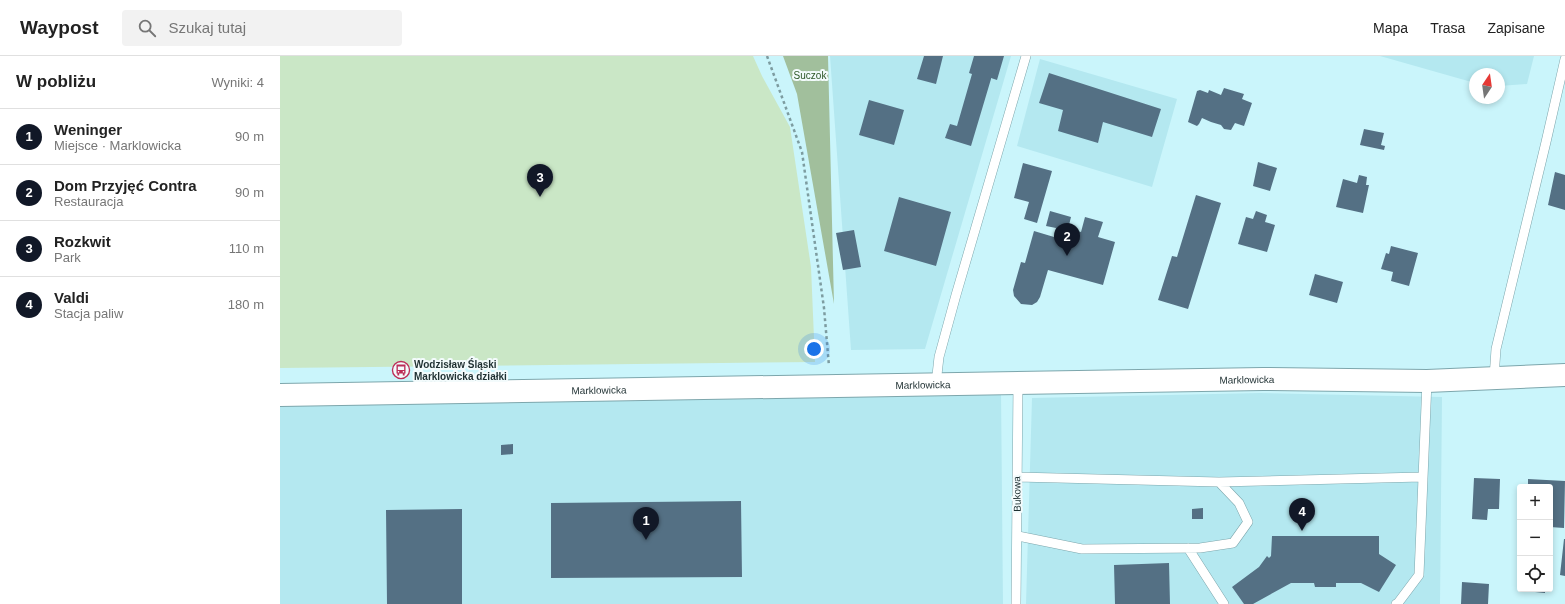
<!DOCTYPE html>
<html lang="pl">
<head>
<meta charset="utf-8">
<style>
  :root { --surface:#fff; --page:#f2f2f2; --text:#222; --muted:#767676; --line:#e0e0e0; --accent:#111827 }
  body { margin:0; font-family:Arial,sans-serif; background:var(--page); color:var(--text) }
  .controls { position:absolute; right:12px; bottom:12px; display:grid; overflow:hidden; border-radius:4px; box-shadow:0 2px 6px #0003 }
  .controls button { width:36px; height:36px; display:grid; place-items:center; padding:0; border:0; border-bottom:1px solid var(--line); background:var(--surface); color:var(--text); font:20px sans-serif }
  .compass { position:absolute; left:1189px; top:12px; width:36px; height:36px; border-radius:50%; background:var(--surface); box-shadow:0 2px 6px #0003; rotate:13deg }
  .you { position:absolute; left:534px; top:293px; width:14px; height:14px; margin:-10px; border:3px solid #fff; border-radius:50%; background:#1a73e8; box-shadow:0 0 0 6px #1a73e833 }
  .badge { display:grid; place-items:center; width:26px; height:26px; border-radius:50%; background:var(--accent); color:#fff; font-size:13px; font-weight:700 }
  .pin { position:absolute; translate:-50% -33px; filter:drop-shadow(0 1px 2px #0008) }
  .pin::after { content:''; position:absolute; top:21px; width:14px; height:12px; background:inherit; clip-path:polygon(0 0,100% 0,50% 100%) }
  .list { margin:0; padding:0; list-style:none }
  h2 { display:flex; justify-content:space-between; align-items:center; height:52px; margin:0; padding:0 16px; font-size:17px }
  h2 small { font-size:13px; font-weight:400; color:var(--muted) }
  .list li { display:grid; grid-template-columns:26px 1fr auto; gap:12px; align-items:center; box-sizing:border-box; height:56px; padding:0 16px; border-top:1px solid var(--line) }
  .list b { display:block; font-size:15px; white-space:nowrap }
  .list p { margin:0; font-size:13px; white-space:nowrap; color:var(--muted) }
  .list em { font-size:13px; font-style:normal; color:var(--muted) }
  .icon { flex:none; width:22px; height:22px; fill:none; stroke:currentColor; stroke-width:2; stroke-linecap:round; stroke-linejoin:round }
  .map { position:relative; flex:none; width:1285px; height:548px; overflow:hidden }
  header { display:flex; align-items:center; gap:24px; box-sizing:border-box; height:56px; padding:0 20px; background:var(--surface); border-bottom:1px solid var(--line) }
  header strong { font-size:19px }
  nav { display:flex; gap:22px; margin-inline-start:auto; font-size:14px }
  .search { width:280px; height:36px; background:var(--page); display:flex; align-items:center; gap:10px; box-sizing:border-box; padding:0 14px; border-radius:4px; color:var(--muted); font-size:15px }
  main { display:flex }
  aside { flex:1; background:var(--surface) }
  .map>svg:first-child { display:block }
</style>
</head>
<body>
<header>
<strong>Waypost</strong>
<div class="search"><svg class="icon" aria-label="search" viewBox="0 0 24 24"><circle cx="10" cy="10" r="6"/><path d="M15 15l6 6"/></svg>Szukaj tutaj</div>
<nav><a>Mapa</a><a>Trasa</a><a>Zapisane</a></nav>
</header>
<main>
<aside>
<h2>W pobliżu<small>Wyniki: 4</small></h2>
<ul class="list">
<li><span class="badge">1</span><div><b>Weninger</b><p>Miejsce · Marklowicka</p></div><em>90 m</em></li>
<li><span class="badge">2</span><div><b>Dom Przyjęć Contra</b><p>Restauracja</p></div><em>90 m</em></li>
<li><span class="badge">3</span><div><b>Rozkwit</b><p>Park</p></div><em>110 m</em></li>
<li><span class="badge">4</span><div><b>Valdi</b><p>Stacja paliw</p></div><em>180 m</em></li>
</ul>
</aside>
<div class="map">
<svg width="1285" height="548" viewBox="0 0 1285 548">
  <rect width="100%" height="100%" fill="#caf5fb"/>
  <!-- built -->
  <path fill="#b4e8f0" d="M 550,0 L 731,0 L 645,293 L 571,294 Z
    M 1100,0 L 1254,0 L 1247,28 L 1219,30 L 1219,18 L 1195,18 L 1195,27 Z
    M 760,3 L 897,43 L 872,131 L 737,90 Z
    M 721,335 L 723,548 L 0,548 L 0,348 Z
    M 980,337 L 1162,341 L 1160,548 L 746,548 L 752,342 Z"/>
  <!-- green -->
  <path fill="#cae7c6" d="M 0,0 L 473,0 L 482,20 L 510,71 L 531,211 L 535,306 L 0,312 Z"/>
  <!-- forest -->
  <path fill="#a1bf9c" d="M 503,0 L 548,0 L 554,248 L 517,38 Z"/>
  <!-- building -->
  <path fill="#547084" d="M 644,0 L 663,0 L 656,28 L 637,23 Z
    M 694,0 L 724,0 L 717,24 L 711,22 L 711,23 L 691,90 L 665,82 L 670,68 L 677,70 L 692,18 L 689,17 Z
    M 769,17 L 881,53 L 872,81 L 823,66 L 818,87 L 778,75 L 783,54 L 759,47 Z
    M 944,32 L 964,38 L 962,43 L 972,47 L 964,70 L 955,67 L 951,74 L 944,73 L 941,69 L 931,66 L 922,62 L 919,68 L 917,70 L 908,66 L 917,35 L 920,34 L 928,37 L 929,34 L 941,39 Z
    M 589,44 L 624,54 L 614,89 L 579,79 Z
    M 1084,73 L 1104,77 L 1101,89 L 1105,90 L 1104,94 L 1080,89 Z
    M 978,106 L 997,112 L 990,135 L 973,130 Z
    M 743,107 L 772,115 L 757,167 L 744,163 L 749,146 L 734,142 Z
    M 1275,116 L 1285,119 L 1285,154 L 1268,149 Z
    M 1079,119 L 1087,121 L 1086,129 L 1089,129 L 1083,157 L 1056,151 L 1063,123 L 1077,127 Z
    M 916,139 L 941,147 L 908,253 L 878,244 L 892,200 L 897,201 Z
    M 619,141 L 671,156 L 656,210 L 604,195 Z
    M 770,155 L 791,161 L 788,173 L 801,176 L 805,161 L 823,166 L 818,181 L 835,186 L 823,229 L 768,214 L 760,241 L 757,246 L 752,249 L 741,248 L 734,240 L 733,234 L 741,206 L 745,207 L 754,175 L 774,181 L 776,172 L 766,170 Z
    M 976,155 L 987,159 L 985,166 L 995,169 L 987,196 L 958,188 L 966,161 L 973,163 Z
    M 574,174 L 581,211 L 563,214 L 556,177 Z
    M 1111,190 L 1138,197 L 1129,230 L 1111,225 L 1113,216 L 1101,213 L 1106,197 L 1109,198 Z
    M 1035,218 L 1063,226 L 1057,247 L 1029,239 Z
    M 233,388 L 233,398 L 221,399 L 221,389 Z
    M 1194,422 L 1220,423 L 1219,453 L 1208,453 L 1207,464 L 1192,463 Z
    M 1248,423 L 1285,425 L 1284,472 L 1270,471 L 1270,431 L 1248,431 Z
    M 461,445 L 462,521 L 271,522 L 271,447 Z
    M 923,452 L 923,463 L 912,463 L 912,453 Z
    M 182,453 L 182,548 L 107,548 L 106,454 Z
    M 992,480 L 1099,480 L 1099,498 L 1116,509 L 1099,536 L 1081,527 L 1056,527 L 1056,531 L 1035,531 L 1034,527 L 1011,527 L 973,548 L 964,548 L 952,531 L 979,511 L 987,500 L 989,502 L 991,500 Z
    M 1284,483 L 1285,483 L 1285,520 L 1280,519 Z
    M 889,507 L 890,548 L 835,548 L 834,509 Z
    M 1182,526 L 1209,528 L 1208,548 L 1181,548 Z
    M 1246,533 L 1265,533 L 1265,537 L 1245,535 Z"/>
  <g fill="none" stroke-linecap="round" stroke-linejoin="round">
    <!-- lane casing -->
    <g stroke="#7da6ac" stroke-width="10">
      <path id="lane" d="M 1214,322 L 1216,293 L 1266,86 L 1285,3
        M 656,328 L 659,301 L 676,239 L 746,0
        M 737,421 L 939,426 L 959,447 L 968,466 L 953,487 L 920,492 L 802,493 L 738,480
        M 939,426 L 1142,421
        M 908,492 L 944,548
        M 736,548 L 738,327
        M 1116,548 L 1118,547 L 1139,519 L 1147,325"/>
    </g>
    <!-- secondary casing -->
    <g stroke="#7da6ac" stroke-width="24">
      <g id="secondary">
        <path id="s1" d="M 0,339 L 983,323 L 1147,325 L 1285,319"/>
      </g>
    </g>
    <!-- path -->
    <path stroke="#7d9ca0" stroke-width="2.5" stroke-dasharray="3 3" stroke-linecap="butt" d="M 487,0 L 522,96 L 544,252 L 549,310"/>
    <!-- lane -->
    <use href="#lane" stroke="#fff" stroke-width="9"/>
    <!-- secondary -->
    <use href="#secondary" stroke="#fff" stroke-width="22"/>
  </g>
  <!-- icons -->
  <defs>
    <g id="bus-ring" transform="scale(0.9)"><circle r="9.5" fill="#f3fbfc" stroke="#bc2d57" stroke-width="1.5"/><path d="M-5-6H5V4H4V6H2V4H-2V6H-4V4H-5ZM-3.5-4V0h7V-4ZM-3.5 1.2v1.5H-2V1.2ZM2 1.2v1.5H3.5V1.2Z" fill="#bc2d57"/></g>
  </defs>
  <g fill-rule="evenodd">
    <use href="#bus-ring" x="121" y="314"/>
  </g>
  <g text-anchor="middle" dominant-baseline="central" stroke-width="4" stroke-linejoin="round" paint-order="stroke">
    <!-- park labels -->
    <g font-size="10" fill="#2c5626" stroke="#f3fbfc">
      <text x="530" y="19">Suczok</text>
    </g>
    <!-- poi labels -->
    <g font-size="10" font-weight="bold" fill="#1f3032" stroke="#f3fbfc" text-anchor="start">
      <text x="134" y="308">Wodzisław Śląski<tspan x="134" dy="12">Marklowicka działki</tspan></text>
    </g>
    <!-- street labels -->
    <g font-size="10" fill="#1f3032" stroke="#f3fbfc">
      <text stroke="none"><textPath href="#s1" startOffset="967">Marklowicka</textPath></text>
      <text stroke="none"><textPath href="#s1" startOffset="643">Marklowicka</textPath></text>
      <text stroke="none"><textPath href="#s1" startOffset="319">Marklowicka</textPath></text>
      <text transform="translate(737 438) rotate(-91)">Bukowa</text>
    </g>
  </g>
</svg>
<div class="controls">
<button>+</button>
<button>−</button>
<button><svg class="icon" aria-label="locate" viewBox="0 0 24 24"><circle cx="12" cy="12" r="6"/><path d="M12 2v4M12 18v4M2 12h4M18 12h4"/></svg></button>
</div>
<svg class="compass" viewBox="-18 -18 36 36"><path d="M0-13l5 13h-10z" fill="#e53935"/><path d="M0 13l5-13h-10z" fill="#767676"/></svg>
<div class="you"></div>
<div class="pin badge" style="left:366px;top:484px">1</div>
<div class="pin badge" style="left:787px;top:200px">2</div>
<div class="pin badge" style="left:260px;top:141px">3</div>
<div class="pin badge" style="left:1022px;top:475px">4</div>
</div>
</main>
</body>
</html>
